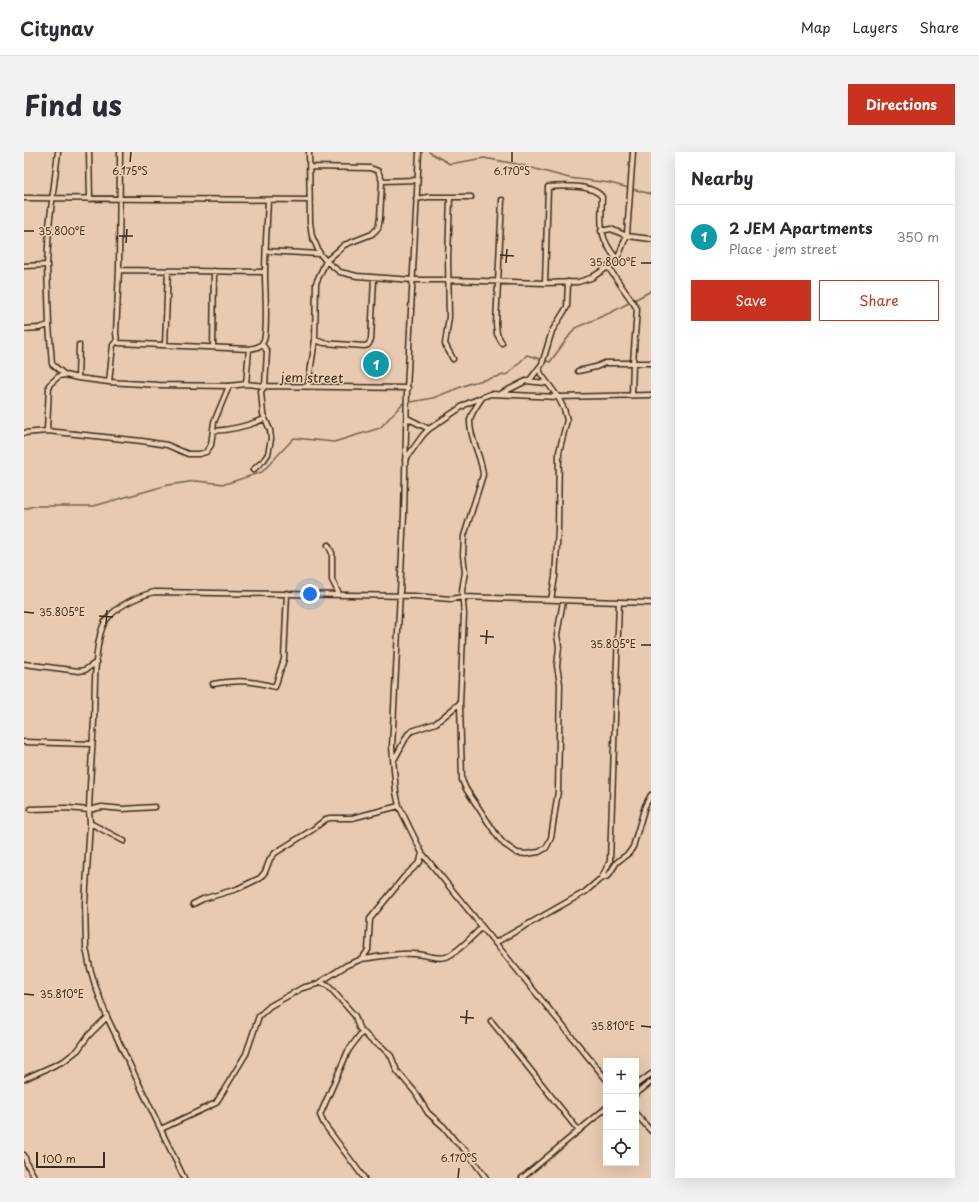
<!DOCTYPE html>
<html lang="en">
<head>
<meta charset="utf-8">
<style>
  :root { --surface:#fff; --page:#f2f2f3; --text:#2b2b33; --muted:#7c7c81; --line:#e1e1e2; --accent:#c8321e }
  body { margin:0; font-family:"Playpen Sans",sans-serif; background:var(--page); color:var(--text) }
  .controls { position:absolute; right:12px; bottom:12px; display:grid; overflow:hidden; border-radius:0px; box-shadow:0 4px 16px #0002 }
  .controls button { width:36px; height:36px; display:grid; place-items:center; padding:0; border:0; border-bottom:1px solid var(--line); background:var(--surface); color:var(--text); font:20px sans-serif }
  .scale { position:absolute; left:12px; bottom:10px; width:69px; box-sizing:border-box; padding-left:4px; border:2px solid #3b2a1e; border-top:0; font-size:11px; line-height:14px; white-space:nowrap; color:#3b2a1e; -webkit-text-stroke:3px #eed1b5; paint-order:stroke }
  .you { position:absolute; left:286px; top:442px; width:14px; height:14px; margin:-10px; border:3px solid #fff; border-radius:50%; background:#1a73e8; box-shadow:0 0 0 6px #1a73e833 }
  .badge { display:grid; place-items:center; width:26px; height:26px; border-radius:50%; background:var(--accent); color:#fff; font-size:13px; font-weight:700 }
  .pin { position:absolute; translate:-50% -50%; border:2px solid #fff; box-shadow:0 1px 4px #0006 }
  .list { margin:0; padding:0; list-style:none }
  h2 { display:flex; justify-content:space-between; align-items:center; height:52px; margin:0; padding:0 16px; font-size:17px }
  h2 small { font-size:13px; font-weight:400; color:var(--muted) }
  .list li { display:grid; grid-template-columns:26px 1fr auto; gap:12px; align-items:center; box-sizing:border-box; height:64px; padding:0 16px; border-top:1px solid var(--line) }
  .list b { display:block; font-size:15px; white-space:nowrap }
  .list p { margin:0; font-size:13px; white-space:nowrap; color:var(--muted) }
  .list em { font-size:13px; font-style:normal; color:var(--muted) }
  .actions { display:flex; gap:8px; padding:12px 16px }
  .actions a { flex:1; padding:9px 0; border:1px solid var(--accent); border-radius:0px; text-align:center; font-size:14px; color:var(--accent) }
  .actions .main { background:var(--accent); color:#fff }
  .icon { flex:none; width:22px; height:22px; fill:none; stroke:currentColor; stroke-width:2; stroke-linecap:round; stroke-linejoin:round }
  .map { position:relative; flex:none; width:627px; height:1026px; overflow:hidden; border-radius:0px }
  header { display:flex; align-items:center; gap:24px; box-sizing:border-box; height:56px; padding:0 20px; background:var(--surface); border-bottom:1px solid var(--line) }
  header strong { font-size:19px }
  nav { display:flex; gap:22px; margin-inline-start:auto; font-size:14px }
  .intro { display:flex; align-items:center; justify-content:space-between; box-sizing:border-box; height:96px; padding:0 24px }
  h1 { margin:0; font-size:28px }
  .button { padding:10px 18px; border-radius:0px; background:var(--accent); color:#fff; font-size:14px; font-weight:700 }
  main { display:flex; gap:24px; padding:0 24px }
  aside { flex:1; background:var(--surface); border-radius:0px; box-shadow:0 4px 16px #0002 }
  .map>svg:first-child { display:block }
</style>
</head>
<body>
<header>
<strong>Citynav</strong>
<nav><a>Map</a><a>Layers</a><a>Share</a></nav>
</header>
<div class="intro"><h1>Find us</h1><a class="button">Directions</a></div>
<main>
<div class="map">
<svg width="627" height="1026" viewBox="0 0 627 1026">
  <rect width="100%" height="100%" fill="#e7caaf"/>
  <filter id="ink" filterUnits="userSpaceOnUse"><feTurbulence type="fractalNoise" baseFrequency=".025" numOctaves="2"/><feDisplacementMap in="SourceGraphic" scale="8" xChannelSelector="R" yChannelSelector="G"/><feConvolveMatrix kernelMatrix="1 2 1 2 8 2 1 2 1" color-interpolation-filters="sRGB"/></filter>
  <g filter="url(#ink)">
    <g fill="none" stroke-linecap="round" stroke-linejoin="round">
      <!-- stream -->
      <path stroke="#766250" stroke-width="1.5" d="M 405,0 L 426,12 L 460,6 L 493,12 L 545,26 L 586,31 L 627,42
        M 387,250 L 409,246 L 447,231 L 484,222 L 503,203 L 526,210 L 551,176 L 588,160 L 627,139
        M 0,357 L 10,354 L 70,354 L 144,333 L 172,329 L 201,332 L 238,320 L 270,286 L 310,290 L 356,276 L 379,251"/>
      <!-- street casing -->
      <g stroke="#3b2a1e" stroke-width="7">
        <path id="street" d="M 34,0 L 25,74 L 23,113 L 25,173 L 28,212 L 41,223 L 54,226 L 85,230 L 135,233 L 205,234 L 222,232 L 241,234 L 237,239 L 239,262 L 246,278 L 247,287 L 244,302 L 240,308 L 229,318
          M 65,0 L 66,47
          M 96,0 L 95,118 L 92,181 L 93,189 L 95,191 L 225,197 C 232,196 237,195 240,188 C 244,175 241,138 241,123 C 241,98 243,73 244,48
          M 285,0 L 286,70 L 288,84 L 296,102 L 302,109 L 316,120 L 333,124 L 389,128 L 424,128 L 521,131 L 554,130 L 567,126 L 584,115 L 595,103 L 603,82 L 609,0
          M 395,0 L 383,238 L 380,363 L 368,595 L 372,640 L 375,654 L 398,701 L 582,927
          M 358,29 L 393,28
          M 426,45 L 424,107 L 425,165 L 421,192 L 429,207
          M 0,46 L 285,48
          M 392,47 L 404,45 L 447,45
          M 478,48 L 472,172 L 473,182 L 478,191
          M 577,79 L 587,77 L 603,84 L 627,87
          M 242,99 L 296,102
          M 0,114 L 23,113
          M 584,115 L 610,152 L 613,157 L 609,211 L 608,243
          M 95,118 L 241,120
          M 521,131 L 524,35 C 538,34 569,32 578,45 C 577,72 574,84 592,106
          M 0,177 L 15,176 L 25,173
          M 291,188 L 300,191 L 340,194 L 344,193 L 347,188 L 350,126
          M 238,192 L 243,199 L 241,234 L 384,236
          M 141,193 L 144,119
          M 189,195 L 190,119
          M 515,216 L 517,222 L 534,245 L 540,257 L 543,268 L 535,300 L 534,377 L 531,425 L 527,448
          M 554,219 L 572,215 L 581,211 L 627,211
          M 54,226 L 55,193
          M 505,229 L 518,212 L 528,179 L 543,155 L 544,130
          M 85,230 L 89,193 L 93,189
          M 222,232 L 225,197
          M 284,234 L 291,188 L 292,131 L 302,109 L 316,97 L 320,93 L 348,82 L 354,76 L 356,66 L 358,29 L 354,19 L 346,16 L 286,15
          M 478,241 L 502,229 L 522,231
          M 458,246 C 454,252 447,261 446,268 C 445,286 458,305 459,323 L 440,384 L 439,403 L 441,420 L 438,438 L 440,462 L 436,551 L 438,628 L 442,637 L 474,685 L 480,692 L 493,701 L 502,702 L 515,700 L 522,696 L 527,686 L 534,639 L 536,532 L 533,514 L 535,495 L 533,483 L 539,449
          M 383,266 L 405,277
          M 23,279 L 25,233 L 35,224 L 41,223
          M 189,279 C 207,278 224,274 240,267
          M 0,281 L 23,279 L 118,289 L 143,293 L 164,302 L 175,302 L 182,300 L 187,293 L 190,270 L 205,234
          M 381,308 L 399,283 L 405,277 L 442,252 L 466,242 L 534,245 L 627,243
          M 304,393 L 308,401 L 308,428 L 315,442
          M 0,512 L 55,519 L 61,518 L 73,510
          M 189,532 C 213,528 227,528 251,535 L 260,507 L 263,441
          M 0,590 L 68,592
          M 370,608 L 384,582 L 388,579 L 412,571 L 436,551
          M 7,657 L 43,656 L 65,658 L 78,655 L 99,657 L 131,655
          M 66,671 L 100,689
          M 577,727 L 586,709 L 595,450
          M 169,752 L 179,747 L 213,737 L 236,726 L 241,720 L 246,707 L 251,701 L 288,678 L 302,667 L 306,666 L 328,666 L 375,654
          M 471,791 L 561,740 L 575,728 L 584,724 L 593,710 L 605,701 L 609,695 L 621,654 L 627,643
          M 338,807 C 356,805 374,800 391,802 C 401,802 412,808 422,805 C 433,801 450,783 458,775
          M 296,830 L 304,834 L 309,839 L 331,864 L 335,876 L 348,889 L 358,895 L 367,904 L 373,919 L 391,940 L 404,961 L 420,975 L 431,989 L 442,999 L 462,1026
          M 467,869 C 497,905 525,942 555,979
          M 338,880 L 324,899 L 296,963 L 300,972 L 340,1026
          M 0,927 L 40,909 L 54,898 L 64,884 L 83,865
          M 612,933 L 627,922
          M 612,942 L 627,930
          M 612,962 L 627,979
          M 137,977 L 192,951 L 222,902 L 235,864 L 246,854 L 278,836 L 293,832 L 323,813 L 338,807 L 344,798 L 346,767 L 380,725 L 396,710 L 398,701
          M 0,1003 L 3,1012 L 11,1026
          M 160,1026 L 83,865 L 71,833 L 66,816 L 62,796 L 61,751 L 66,671 L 65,658 C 66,628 68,599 70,569 C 71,545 69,484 83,467 C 95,452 113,445 130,440 L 390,444 L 427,447 L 439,445 L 627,451
          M 498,1026 L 582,956"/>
      </g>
      <!-- street -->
      <use href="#street" stroke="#eed1b5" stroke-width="4"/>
    </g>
  </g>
  <!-- ticks -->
  <path fill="none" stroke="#3b2a1e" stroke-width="1.5" d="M 106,10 L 107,0M 488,10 L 488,0M 0,79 L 10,79M 95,84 L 109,84M 102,91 L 103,77M 476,103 L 490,104M 482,111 L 483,97M 617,111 L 627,111M 0,460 L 10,461M 75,464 L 89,465M 82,472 L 83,458M 456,484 L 470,485M 462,492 L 463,478M 617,493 L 627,493M 0,842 L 10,843M 436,865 L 450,866M 442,872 L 443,858M 617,874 L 627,875M 434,1026 L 435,1016"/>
  <g text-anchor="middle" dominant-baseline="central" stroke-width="3" stroke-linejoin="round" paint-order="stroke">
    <!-- street labels -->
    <g font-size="13" fill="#3b2a1e" stroke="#eed1b5">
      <text transform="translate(288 225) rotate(1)">jem street</text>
    </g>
  </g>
  <g font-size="10" text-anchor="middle" fill="#3b2a1e" stroke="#eed1b5" stroke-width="3" stroke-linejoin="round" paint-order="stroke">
    <text x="106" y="23">6.175°S</text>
    <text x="488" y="23">6.170°S</text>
    <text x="38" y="83">35.800°E</text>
    <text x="589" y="114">35.800°E</text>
    <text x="38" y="464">35.805°E</text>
    <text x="589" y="496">35.805°E</text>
    <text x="38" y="846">35.810°E</text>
    <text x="589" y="878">35.810°E</text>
    <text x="435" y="1010">6.170°S</text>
  </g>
</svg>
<div class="controls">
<button>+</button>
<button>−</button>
<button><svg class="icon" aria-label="locate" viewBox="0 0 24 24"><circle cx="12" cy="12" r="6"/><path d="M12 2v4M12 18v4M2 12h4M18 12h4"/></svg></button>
</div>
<div class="scale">100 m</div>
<div class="you"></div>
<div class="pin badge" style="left:352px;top:212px;background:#0f9aa8">1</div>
</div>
<aside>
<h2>Nearby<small></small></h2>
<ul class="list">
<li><span class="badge" style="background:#0f9aa8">1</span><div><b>2 JEM Apartments</b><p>Place · jem street</p></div><em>350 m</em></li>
</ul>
<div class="actions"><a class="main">Save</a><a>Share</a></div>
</aside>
</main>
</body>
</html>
